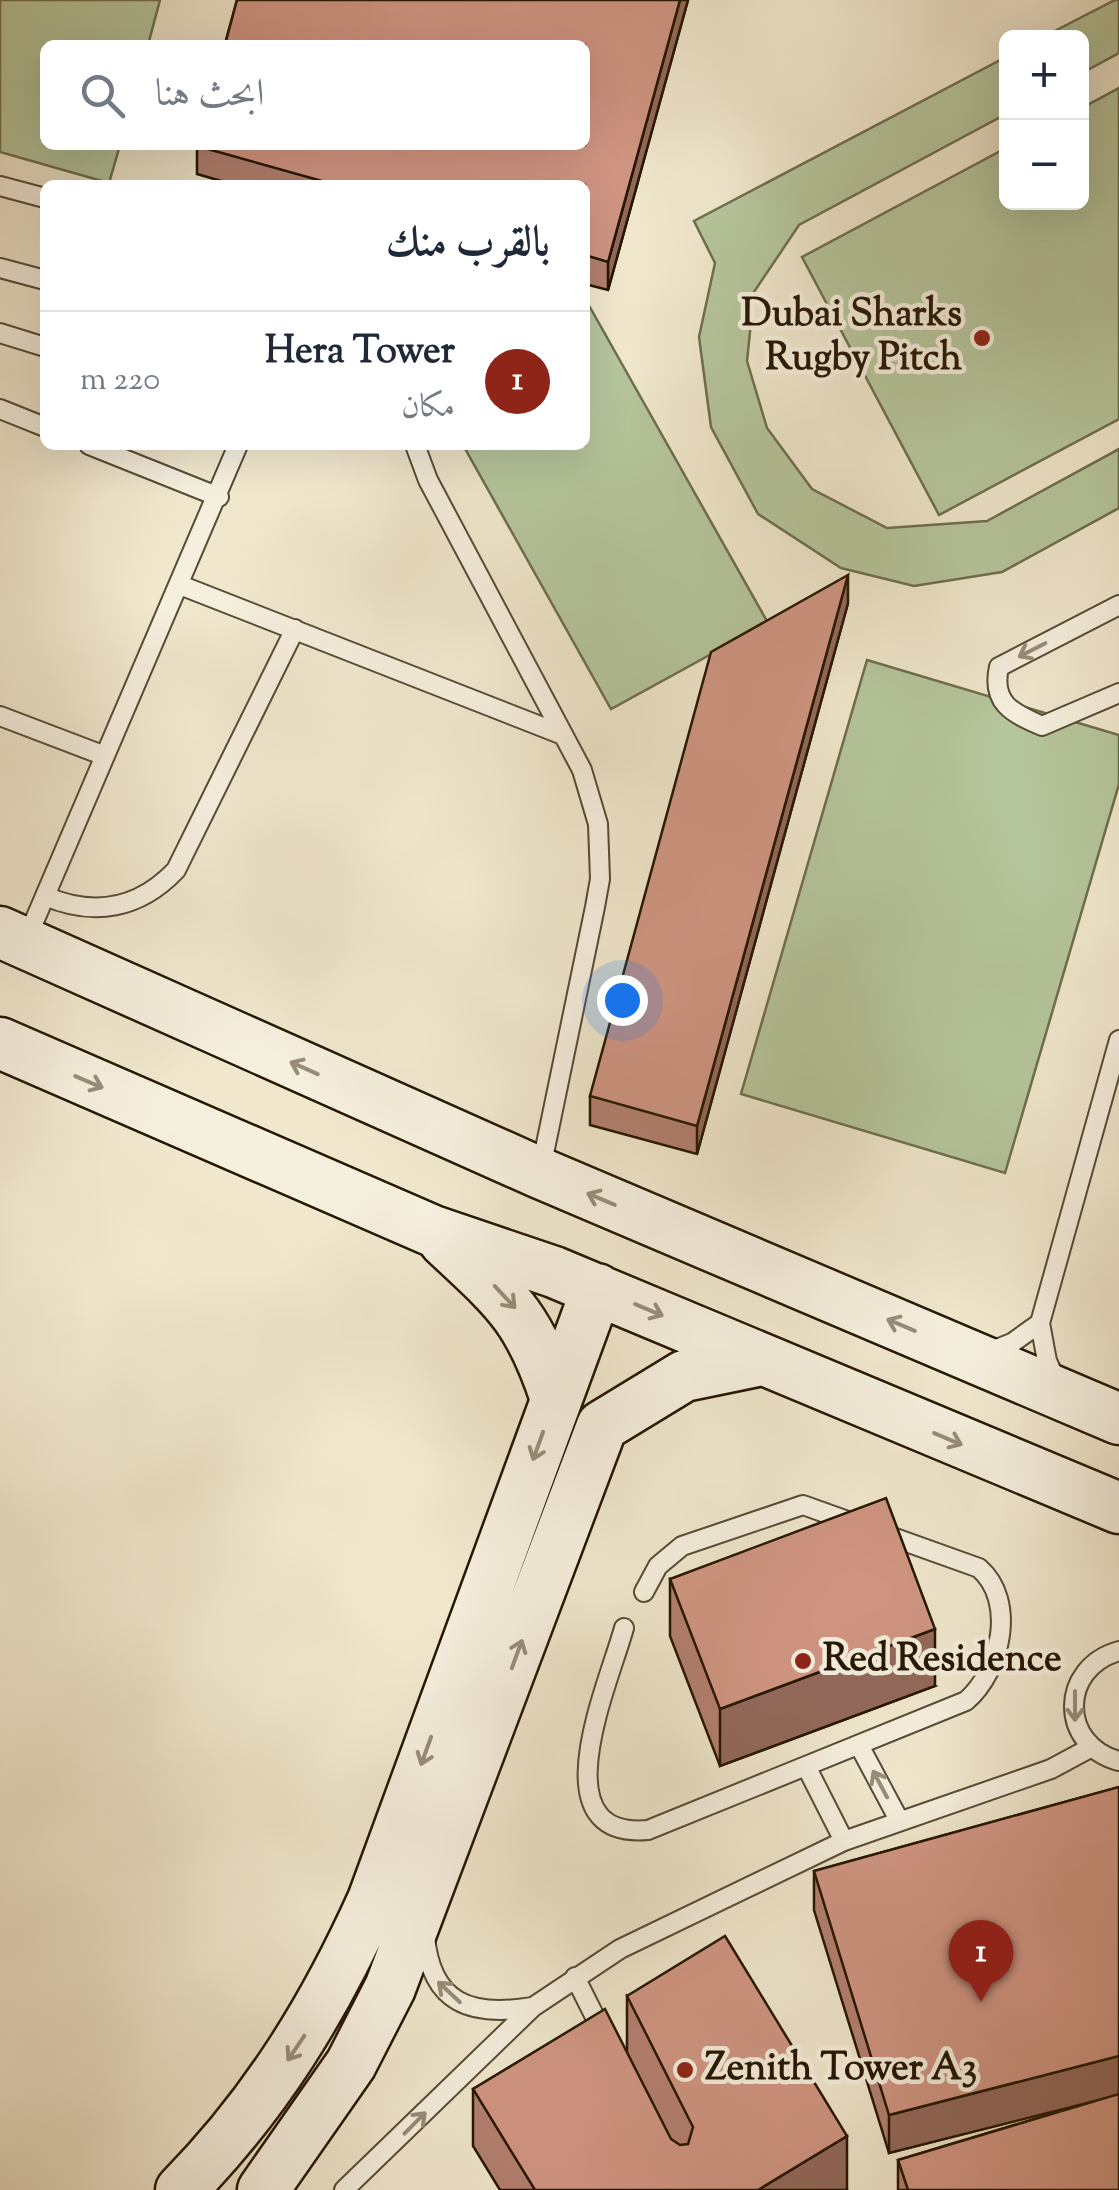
<!DOCTYPE html>
<html lang="ar">
<head>
<meta charset="utf-8">
<style>
  :root { --surface:#fff; --page:#f6f6f7; --text:#1f2937; --muted:#747a83; --line:#e0e1e3; --accent:#8f2418 }
  body { margin:0; font-family:"Sorts Mill Goudy",Amiri,serif; background:var(--page); color:var(--text); direction:rtl }
  .controls { position:absolute; right:30px; top:30px; display:grid; overflow:hidden; border-radius:15px; box-shadow:0 10px 40px #0002 }
  .controls button { width:90px; height:90px; display:grid; place-items:center; padding:0; border:0; border-bottom:2px solid var(--line); background:var(--surface); color:var(--text); font:50px sans-serif }
  .you { position:absolute; left:622px; top:1000px; width:35px; height:35px; margin:-25px; border:8px solid #fff; border-radius:50%; background:#1a73e8; box-shadow:0 0 0 15px #1a73e833 }
  .badge { display:grid; place-items:center; width:65px; height:65px; border-radius:50%; background:var(--accent); color:#fff; font-size:32px; font-weight:700 }
  .pin { position:absolute; translate:-50% -82px; filter:drop-shadow(0 2px 5px #0008) }
  .pin::after { content:''; position:absolute; top:52px; width:35px; height:30px; background:inherit; clip-path:polygon(0 0,100% 0,50% 100%) }
  .list { margin:0; padding:0; list-style:none }
  h2 { display:flex; justify-content:space-between; align-items:center; height:130px; margin:0; padding:0 40px; font-size:42px }
  h2 small { font-size:32px; font-weight:400; color:var(--muted) }
  .list li { display:grid; grid-template-columns:65px 1fr auto; gap:30px; align-items:center; box-sizing:border-box; height:140px; padding:0 40px; border-top:2px solid var(--line) }
  .list b { display:block; font-size:38px; white-space:nowrap }
  .list p { margin:0; font-size:32px; white-space:nowrap; color:var(--muted) }
  .list em { font-size:32px; font-style:normal; color:var(--muted) }
  .icon { flex:none; width:55px; height:55px; fill:none; stroke:currentColor; stroke-width:2; stroke-linecap:round; stroke-linejoin:round }
  .map { position:relative; flex:none; width:1119px; height:2190px; overflow:hidden; direction:ltr }
  .search { position:absolute; background:var(--surface); box-shadow:0 10px 40px #0002; left:40px; top:40px; width:550px; height:110px; display:flex; align-items:center; gap:25px; box-sizing:border-box; padding:0 35px; border-radius:15px; color:var(--muted); font-size:38px }
  .panel { position:absolute; background:var(--surface); box-shadow:0 10px 40px #0002; left:40px; top:180px; width:550px; height:270px; border-radius:15px; direction:rtl }
  .map>svg:first-child { display:block }
</style>
</head>
<body>
<div class="map">
<svg width="1119" height="2190" viewBox="0 0 1119 2190">
  <rect width="100%" height="100%" fill="#f0e7cd"/>
  <filter id="stains"><feTurbulence type="fractalNoise" baseFrequency=".002" numOctaves="4"/><feColorMatrix values="0 0 0 0 .2 0 0 0 0 .09 0 0 0 0 .02 0 0 0 .5 -.17"/></filter>
  <radialGradient id="worn" r=".72"><stop offset=".6" stop-color="#630" stop-opacity="0"/><stop offset="1" stop-color="#630" stop-opacity=".3"/></radialGradient>
  <!-- pitch -->
  <path fill="#b6c69c" stroke="#6e6e4e" stroke-width="2.5" d="M 0,0 L 160,0 L 148,45 L 45,45 L 45,145 L 120,145 L 109,183 L 0,152 Z
    M 1115,0 L 1119,0 L 1119,53 L 1082,73 L 1082,38 L 1043,37 Z
    M 1006,57 L 1006,114 L 799,225 L 754,292 L 747,361 L 767,428 L 812,489 L 887,528 L 987,521 L 1119,449 L 1119,508 L 1002,572 L 914,586 L 841,568 L 758,514 L 711,427 L 699,337 L 715,263 L 694,221 Z
    M 1119,88 L 1119,419 L 939,515 L 802,257 L 1006,148 L 1006,202 L 1082,202 L 1082,108 Z
    M 587,302 L 768,623 L 611,709 L 463,445 L 585,445 Z
    M 867,660 L 1119,735 L 1119,784 L 1005,1173 L 741,1094 Z"/>
  <g fill="none" stroke-linecap="round" stroke-linejoin="round">
    <!-- lane casing -->
    <g stroke="#584a33" stroke-width="22">
      <path id="lane" d="M 0,186 L 45,198
        M 0,268 L 45,280
        M 0,333 L 45,347
        M 0,409 L 45,427
        M 89,445 L 219,497
        M 415,445 L 428,480 L 582,770 L 598,824 L 600,879 L 595,907 L 541,1168
        M 180,585 L 563,735
        M 1119,605 L 999,667 C 991,703 1012,713 1042,726 L 1119,693
        M 0,716 L 105,756
        M 45,896 C 94,917 139,909 176,870 L 295,629
        M 27,938 L 238,445
        M 989,1352 L 1012,1343 L 1040,1323
        M 1056,1380 L 1047,1361 L 1040,1323 L 1119,1040
        M 624,1628 C 609,1683 538,1840 648,1830 L 966,1701 C 1001,1671 1017,1601 979,1568 L 803,1505 L 682,1546 L 658,1566 L 644,1592
        M 1119,1651 C 1059,1668 1059,1745 1119,1761
        M 860,1747 L 899,1820
        M 807,1768 L 844,1841
        M 425,1936 C 431,2004 471,2017 532,2007
        M 575,1977 L 603,2033
        M 344,2190 L 533,2007 L 620,1949 L 844,1841 L 1051,1769 L 1090,1748"/>
    </g>
    <!-- secondary casing -->
    <g stroke="#261600" stroke-width="55">
      <path id="secondary" d="M 0,932 L 540,1173 L 1119,1419
        M 0,1043 L 433,1231 L 554,1272 L 1119,1508
        M 444,1241 C 506,1299 529,1316 556,1399
        M 181,2190 C 265,2105 324,2009 373,1900 L 597,1289
        M 263,2190 L 351,2064 L 390,1988 L 602,1426 L 684,1376 L 762,1360"/>
    </g>
    <!-- lane -->
    <use href="#lane" stroke="#f5efde" stroke-width="18"/>
    <!-- secondary -->
    <use href="#secondary" stroke="#f5efde" stroke-width="50"/>
  </g>
  <!-- wall -->
  <path fill="#b38070" stroke="#261600" stroke-width="2.5" d="M 237,0 L 688,0 L 608,290 L 585,284 L 585,185 L 235,185 L 197,174 L 197,145 Z
    M 848,603 L 697,1154 L 590,1125 L 590,1096 Z
    M 670,1579 L 935,1686 L 720,1766 L 670,1636 Z
    M 1119,1787 L 1119,2190 L 898,2190 L 898,2160 L 1104,2098 L 889,2153 L 814,1910 L 814,1871 Z
    M 627,1996 L 847,2190 L 500,2190 L 473,2146 L 473,2089 L 627,2051 Z"/>
  <!-- shaded-wall -->
  <path fill="#92685b" stroke="#261600" stroke-width="2.5" d="M 680,0 L 688,0 L 608,290 L 608,262 Z
    M 848,575 L 848,603 L 697,1154 L 697,1126 Z
    M 935,1629 L 935,1686 L 720,1766 L 720,1709 Z
    M 1119,2056 L 1119,2095 L 889,2153 L 889,2115 Z
    M 847,2136 L 847,2190 L 758,2190 Z"/>
  <!-- building -->
  <path fill="#d09582" stroke="#261600" stroke-width="2.5" d="M 237,0 L 680,0 L 608,262 L 585,255 L 585,185 L 336,185 L 197,146 L 585,145 L 585,45 L 225,45 Z
    M 848,575 L 697,1126 L 590,1096 L 711,652 Z
    M 886,1498 L 935,1629 L 720,1709 L 670,1579 Z
    M 1119,1787 L 1119,2056 L 889,2115 L 814,1871 Z
    M 725,1936 L 847,2136 L 758,2190 L 535,2190 L 473,2089 L 605,2009 L 671,2139 L 680,2145 L 688,2144 L 693,2127 L 627,1996 Z
    M 1119,2094 L 1119,2190 L 908,2190 L 898,2160 Z"/>
  <!-- one-way arrows -->
  <defs><path id="oneway-shaft" d="M-6 0H5M1.5-3L5.5 0L1.5 3" fill="none" stroke-width="1.6" stroke-linecap="round" stroke-linejoin="round" transform="scale(2.5)"/></defs>
  <g stroke="#988d7a">
    <use href="#oneway-shaft" transform="translate(1032 650) rotate(153)"/>
    <use href="#oneway-shaft" transform="translate(304 1068) rotate(-156)"/>
    <use href="#oneway-shaft" transform="translate(89 1082) rotate(23)"/>
    <use href="#oneway-shaft" transform="translate(601 1199) rotate(-157)"/>
    <use href="#oneway-shaft" transform="translate(505 1297) rotate(47)"/>
    <use href="#oneway-shaft" transform="translate(649 1310) rotate(23)"/>
    <use href="#oneway-shaft" transform="translate(901 1325) rotate(-157)"/>
    <use href="#oneway-shaft" transform="translate(948 1439) rotate(23)"/>
    <use href="#oneway-shaft" transform="translate(538 1446) rotate(110)"/>
    <use href="#oneway-shaft" transform="translate(517 1654) rotate(-70)"/>
    <use href="#oneway-shaft" transform="translate(1075 1706) rotate(90)"/>
    <use href="#oneway-shaft" transform="translate(426 1751) rotate(110)"/>
    <use href="#oneway-shaft" transform="translate(880 1784) rotate(-118)"/>
    <use href="#oneway-shaft" transform="translate(449 1992) rotate(-137)"/>
    <use href="#oneway-shaft" transform="translate(296 2048) rotate(124)"/>
    <use href="#oneway-shaft" transform="translate(415 2123) rotate(-45)"/>
  </g>
  <!-- markers -->
  <g fill="#8f2418" stroke="#f5efde" stroke-width="4">
    <circle cx="982" cy="338" r="10"/>
    <circle cx="803" cy="1661" r="10"/>
    <circle cx="685" cy="2070" r="10"/>
  </g>
  <g text-anchor="middle" dominant-baseline="central" stroke-width="9" stroke-linejoin="round" paint-order="stroke">
    <!-- poi labels -->
    <g font-size="38" font-weight="bold" fill="#261600" stroke="#f5efde" text-anchor="start">
      <text x="962" y="316" text-anchor="end">Dubai Sharks<tspan x="962" dy="44">Rugby Pitch</tspan></text>
      <text x="823" y="1661">Red Residence</text>
      <text x="705" y="2070">Zenith Tower A3</text>
    </g>
  </g>
  <rect width="100%" height="100%" filter="url(#stains)"/>
  <rect width="100%" height="100%" fill="url(#worn)"/>
</svg>
<div class="controls">
<button>+</button>
<button>−</button>
</div>
<div class="you"></div>
<div class="pin badge" style="left:981px;top:2002px">1</div>
<div class="search"><svg class="icon" aria-label="search" viewBox="0 0 24 24"><circle cx="10" cy="10" r="6"/><path d="M15 15l6 6"/></svg>ابحث هنا</div>
<section class="panel">
<h2>بالقرب منك<small></small></h2>
<ul class="list">
<li><span class="badge">1</span><div><b>Hera Tower</b><p>مكان</p></div><em>220 m</em></li>
</ul>
</section>
</div>
</body>
</html>
